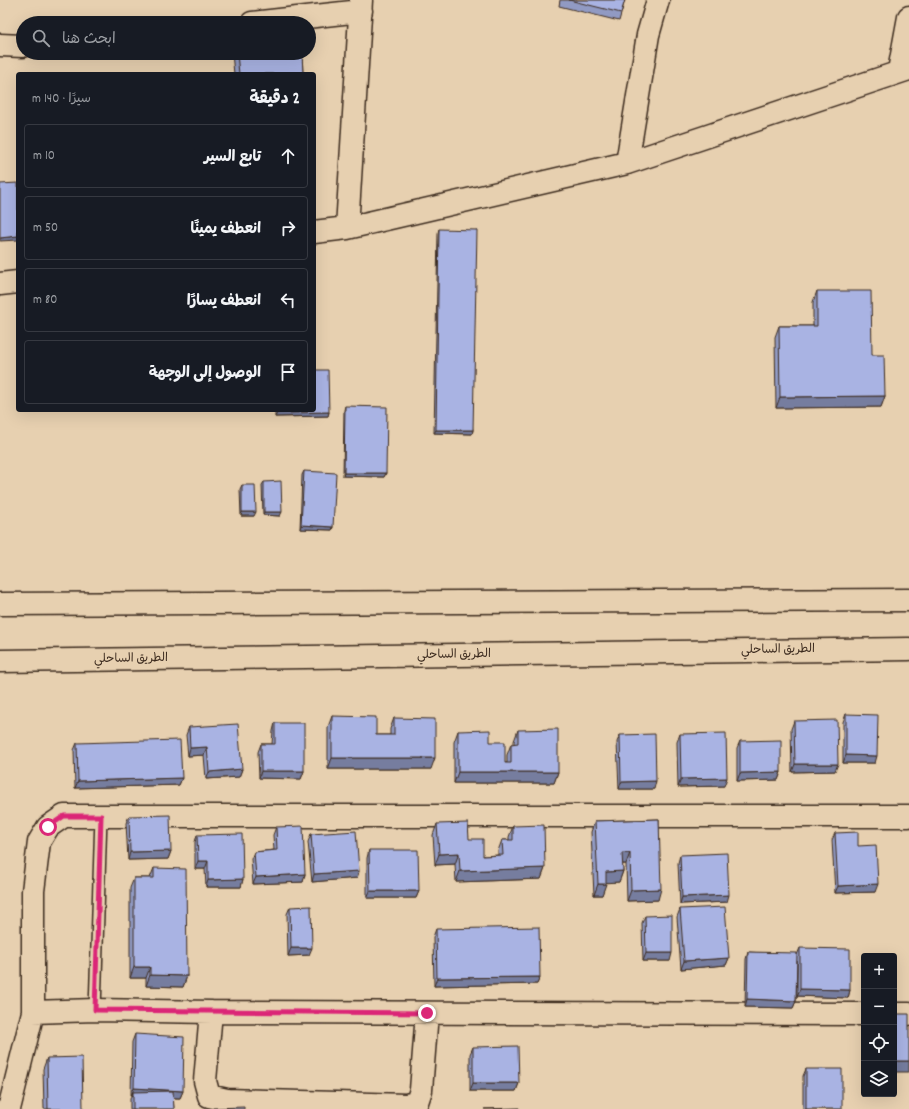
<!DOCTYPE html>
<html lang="ar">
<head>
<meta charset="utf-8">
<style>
  :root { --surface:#171b24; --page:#242831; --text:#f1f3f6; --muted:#9ea1a6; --line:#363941 }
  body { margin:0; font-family:Dekko,"Playpen Sans Arabic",sans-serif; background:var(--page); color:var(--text); direction:rtl }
  .controls { position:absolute; right:12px; bottom:12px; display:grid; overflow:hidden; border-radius:4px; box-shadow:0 4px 16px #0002 }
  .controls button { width:36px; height:36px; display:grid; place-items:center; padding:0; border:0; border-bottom:1px solid var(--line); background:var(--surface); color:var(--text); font:20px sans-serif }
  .stop { position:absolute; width:12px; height:12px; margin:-9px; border:3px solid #db2777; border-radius:50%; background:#fff }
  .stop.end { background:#db2777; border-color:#fff; box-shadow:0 1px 4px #0008 }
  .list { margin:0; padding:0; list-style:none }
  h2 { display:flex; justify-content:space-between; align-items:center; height:52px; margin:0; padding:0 16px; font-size:17px }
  h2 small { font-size:13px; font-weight:400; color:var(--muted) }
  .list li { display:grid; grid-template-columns:26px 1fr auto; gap:12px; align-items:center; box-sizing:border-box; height:64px; margin:0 8px 8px; padding:0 8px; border:1px solid var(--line); border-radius:4px }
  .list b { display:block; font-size:15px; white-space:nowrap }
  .list em { font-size:13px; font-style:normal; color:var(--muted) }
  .icon { flex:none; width:22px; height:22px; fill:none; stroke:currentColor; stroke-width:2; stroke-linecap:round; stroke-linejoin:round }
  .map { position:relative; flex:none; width:909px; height:1109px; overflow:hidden; direction:ltr }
  .search { position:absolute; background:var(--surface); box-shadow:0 4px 16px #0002; left:16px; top:16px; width:300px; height:44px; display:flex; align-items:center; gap:10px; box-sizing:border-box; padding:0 14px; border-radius:22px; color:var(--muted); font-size:15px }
  .panel { position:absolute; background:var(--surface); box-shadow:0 4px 16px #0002; left:16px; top:72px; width:300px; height:340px; border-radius:4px; direction:rtl }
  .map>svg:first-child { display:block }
</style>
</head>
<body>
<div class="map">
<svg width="909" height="1109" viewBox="0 0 909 1109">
  <rect width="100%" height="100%" fill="#e7d0b0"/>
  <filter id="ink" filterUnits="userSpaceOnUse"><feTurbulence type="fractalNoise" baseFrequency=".025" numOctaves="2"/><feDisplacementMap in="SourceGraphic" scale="8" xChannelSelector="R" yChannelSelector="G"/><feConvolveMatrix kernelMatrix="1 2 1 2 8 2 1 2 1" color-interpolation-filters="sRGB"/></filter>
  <g filter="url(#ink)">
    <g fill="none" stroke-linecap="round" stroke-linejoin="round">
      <!-- lane casing -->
      <g stroke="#3b2a1e" stroke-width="14">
        <path id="lane" d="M 95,1010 L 101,816"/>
      </g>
      <!-- street casing -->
      <g stroke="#3b2a1e" stroke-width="25">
        <path id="street" d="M 252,23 L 361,11
          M 0,45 L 23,46
          M 899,71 L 909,17
          M 627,163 L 648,35 L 658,0
          M 347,228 L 361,0
          M 314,232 L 347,228 L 627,163 L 909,69
          M 0,284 L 18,282
          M 33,1012 L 95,1010 L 211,1012 L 864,1014
          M 211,1012 L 205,1081 L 209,1096 L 227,1100 L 406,1105 L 417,1102 L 421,1090 L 427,1013
          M 894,1014 L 909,1014
          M 9,1109 L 33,1012 L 33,891 L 39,842 L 48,827 L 64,816 L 909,816"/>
      </g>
      <!-- highway casing -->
      <g stroke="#3b2a1e" stroke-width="25">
        <path id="highway" d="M 0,604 L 909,600
          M 0,661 L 909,649"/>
      </g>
      <!-- lane -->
      <use href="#lane" stroke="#e7d0b0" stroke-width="11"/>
      <!-- street -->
      <use href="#street" stroke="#e7d0b0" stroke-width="22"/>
      <!-- highway -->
      <use href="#highway" stroke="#e7d0b0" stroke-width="22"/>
    </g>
    <!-- wall -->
    <path fill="#919ac3" stroke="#3b2a1e" d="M 560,0 L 625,0 L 619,21 L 559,6 Z
      M 232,53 L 302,53 L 303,74 L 234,74 Z
      M 439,229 L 473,430 L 472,434 L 434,433 L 438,233 Z
      M 817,291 L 872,355 L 885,396 L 881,407 L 776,408 L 775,337 L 779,326 L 813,326 L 813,302 Z
      M 345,406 L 386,473 L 384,477 L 343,476 L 344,410 Z
      M 275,410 L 314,410 L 329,412 L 328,416 L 275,417 Z
      M 304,471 L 333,527 L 332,530 L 300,529 L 302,475 Z
      M 264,482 L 280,516 L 263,515 L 262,485 Z
      M 242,485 L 254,516 L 241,516 L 240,489 Z
      M 846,714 L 875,763 L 843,763 L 843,722 Z
      M 332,716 L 376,735 L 390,735 L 390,729 L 394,718 L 431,769 L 328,769 L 328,727 Z
      M 794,721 L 835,771 L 792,772 L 791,729 Z
      M 275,723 L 304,771 L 301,779 L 259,778 L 258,752 L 261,744 L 272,744 L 273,731 Z
      M 189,727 L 242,769 L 239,777 L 206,779 L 204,755 L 188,756 L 186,735 Z
      M 518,730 L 558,772 L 554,783 L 454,783 L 454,742 L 458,731 L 490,742 L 505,763 L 507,763 L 507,755 L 511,744 L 514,744 L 514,741 Z
      M 680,734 L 724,786 L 678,787 L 677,742 Z
      M 620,735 L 654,789 L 619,789 L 617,742 Z
      M 740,741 L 781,772 L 778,780 L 737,781 L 737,748 Z
      M 77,743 L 182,778 L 179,785 L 75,788 L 74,750 Z
      M 129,816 L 171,851 L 168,859 L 128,860 L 126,823 Z
      M 659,819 L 658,900 L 627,901 L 626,864 L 622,864 L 623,871 L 619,882 L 606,882 L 602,895 L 594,895 L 591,832 L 595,821 Z
      M 437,824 L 469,839 L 483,856 L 498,855 L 498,851 L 502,840 L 509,840 L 509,837 L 513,826 L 545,868 L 541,879 L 456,882 L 455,864 L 435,865 L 433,835 Z
      M 276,827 L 305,874 L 303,882 L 253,884 L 251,859 L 254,852 L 274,850 L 273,835 Z
      M 835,833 L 858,846 L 875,892 L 835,893 L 832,840 Z
      M 311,834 L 359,871 L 357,878 L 312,882 L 308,842 Z
      M 197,835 L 243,879 L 241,887 L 206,887 L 205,869 L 195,869 L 195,842 Z
      M 369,850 L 419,891 L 416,898 L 367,898 L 367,858 Z
      M 680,855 L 727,902 L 680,904 L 678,863 Z
      M 154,868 L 187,976 L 183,987 L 146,986 L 146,978 L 130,978 L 130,888 L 134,878 L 150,878 Z
      M 290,907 L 309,955 L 288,956 L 287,914 Z
      M 680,909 L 729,958 L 726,965 L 681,969 L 677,917 Z
      M 645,916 L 670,961 L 643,961 L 642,923 Z
      M 436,929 L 540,977 L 537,984 L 434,986 L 433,937 Z
      M 800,948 L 850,990 L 848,998 L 797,996 L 797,961 L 796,1001 L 793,1008 L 745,1007 L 746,959 L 748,952 L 797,955 Z
      M 135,1034 L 183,1091 L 180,1098 L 173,1098 L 174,1109 L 130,1109 L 130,1099 L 131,1096 L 132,1042 Z
      M 473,1047 L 519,1083 L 516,1091 L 470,1091 L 470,1054 Z
      M 47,1058 L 83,1109 L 44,1109 L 43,1069 Z
      M 806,1069 L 842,1109 L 803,1109 L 803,1076 Z"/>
    <!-- shaded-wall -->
    <path fill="#767d9f" stroke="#3b2a1e" d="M 18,236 L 18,240 L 0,241 L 0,238 Z
      M 885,396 L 881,407 L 776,408 L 780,397 Z
      M 329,412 L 328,416 L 275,417 L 277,413 Z
      M 436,430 L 473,430 L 472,434 L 434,433 Z
      M 344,473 L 386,473 L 384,477 L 343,476 Z
      M 242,512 L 256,512 L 254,516 L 241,516 Z
      M 264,512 L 282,512 L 280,516 L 263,515 Z
      M 301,525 L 333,527 L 332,530 L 300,529 Z
      M 207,747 L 204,755 L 188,756 L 190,748 Z
      M 846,755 L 877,756 L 875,763 L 843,763 Z
      M 332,758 L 435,758 L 431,769 L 328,769 Z
      M 795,764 L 838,764 L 835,771 L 792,772 Z
      M 242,769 L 239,777 L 206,779 L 209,772 Z
      M 261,771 L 304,771 L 301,779 L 259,778 Z
      M 458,772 L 558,772 L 554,783 L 454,783 Z
      M 781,772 L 778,780 L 737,781 L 740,773 Z
      M 182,778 L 179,785 L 75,788 L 78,781 Z
      M 727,778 L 724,786 L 678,787 L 681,779 Z
      M 656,781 L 654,789 L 619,789 L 621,782 Z
      M 171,851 L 168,859 L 128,860 L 130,852 Z
      M 459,853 L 455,864 L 435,865 L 439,854 Z
      M 622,853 L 630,853 L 626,864 L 618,864 Z
      M 198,861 L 208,861 L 205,869 L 195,869 Z
      M 545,868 L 541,879 L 456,882 L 460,871 Z
      M 359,871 L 357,878 L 312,882 L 314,874 Z
      M 623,871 L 619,882 L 602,883 L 606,872 Z
      M 305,874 L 303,882 L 253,884 L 256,877 Z
      M 243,879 L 241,887 L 206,887 L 208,880 Z
      M 598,884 L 606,884 L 602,895 L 594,895 Z
      M 878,884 L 875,892 L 835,893 L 838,886 Z
      M 661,889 L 658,900 L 627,901 L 631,890 Z
      M 370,891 L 419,891 L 416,898 L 367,898 Z
      M 729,895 L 727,902 L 680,904 L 682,897 Z
      M 291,948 L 312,948 L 309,955 L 288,956 Z
      M 646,953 L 672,953 L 670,961 L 643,961 Z
      M 729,958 L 726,965 L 681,969 L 684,961 Z
      M 134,967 L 150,967 L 146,978 L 130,978 Z
      M 150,975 L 187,976 L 183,987 L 146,986 Z
      M 540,977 L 537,984 L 434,986 L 437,978 Z
      M 800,989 L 850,990 L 848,998 L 797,996 Z
      M 747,999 L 796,1001 L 793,1008 L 745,1007 Z
      M 894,1061 L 909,1061 L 909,1072 L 894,1072 Z
      M 473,1083 L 519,1083 L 516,1091 L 470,1091 Z
      M 134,1088 L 183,1091 L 180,1098 L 133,1096 L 133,1092 L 131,1096 Z"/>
    <!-- building -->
    <path fill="#a9b3e3" stroke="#3b2a1e" d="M 569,0 L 625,0 L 621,13 Z
      M 237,53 L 302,53 L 303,74 L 239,74 Z
      M 18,183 L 18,236 L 0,238 L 0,184 Z
      M 439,229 L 477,230 L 473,430 L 436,430 Z
      M 817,291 L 871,291 L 872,355 L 884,355 L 885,396 L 780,397 L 779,326 L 817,326 Z
      M 314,370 L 328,370 L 329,412 L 277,413 L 277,410 L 314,410 Z
      M 345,406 L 387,407 L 386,473 L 344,473 Z
      M 304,471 L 336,473 L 333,527 L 301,525 Z
      M 281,481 L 282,512 L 264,512 L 264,482 Z
      M 242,485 L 255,485 L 256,512 L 242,512 Z
      M 846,714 L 878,715 L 877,756 L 846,755 Z
      M 332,716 L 376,717 L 376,735 L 394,735 L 394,718 L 435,719 L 435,758 L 332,758 Z
      M 837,720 L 838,764 L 795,764 L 794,721 Z
      M 275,723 L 304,723 L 304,771 L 261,771 L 261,744 L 275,744 Z
      M 238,724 L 242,769 L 209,772 L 207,747 L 190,748 L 189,727 Z
      M 558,729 L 558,772 L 458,772 L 458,731 L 490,730 L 490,742 L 505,742 L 505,763 L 511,763 L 511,744 L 518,743 L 518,730 Z
      M 726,733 L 727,778 L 681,779 L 680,734 Z
      M 655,734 L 656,781 L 621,782 L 620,735 Z
      M 180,740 L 182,778 L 78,781 L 77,743 Z
      M 781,740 L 781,772 L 740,773 L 740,741 Z
      M 170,815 L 171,851 L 130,852 L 129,816 Z
      M 659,819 L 661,889 L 631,890 L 630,853 L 622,853 L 623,871 L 606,872 L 606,884 L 598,884 L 595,821 Z
      M 468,823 L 469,839 L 483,839 L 483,856 L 503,855 L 502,840 L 513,840 L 513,826 L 544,825 L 545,868 L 460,871 L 459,853 L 439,854 L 437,824 Z
      M 303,826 L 305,874 L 256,877 L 254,852 L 277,850 L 276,827 Z
      M 356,831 L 359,871 L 314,874 L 311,834 Z
      M 858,832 L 858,846 L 876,845 L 878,884 L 838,886 L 835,833 Z
      M 242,834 L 243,879 L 208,880 L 208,861 L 198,861 L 197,835 Z
      M 369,850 L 418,850 L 419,891 L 370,891 Z
      M 727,853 L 729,895 L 682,897 L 680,855 Z
      M 154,868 L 186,869 L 187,976 L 150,975 L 150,967 L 134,967 L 134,878 L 154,878 Z
      M 311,906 L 312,948 L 291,948 L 290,907 Z
      M 725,907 L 729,958 L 684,961 L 680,909 Z
      M 672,915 L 672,953 L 646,953 L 645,916 Z
      M 539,927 L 540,977 L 437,978 L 436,929 Z
      M 800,948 L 850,949 L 850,990 L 800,989 Z
      M 748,952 L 797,953 L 796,1001 L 747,999 Z
      M 894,1014 L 909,1014 L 909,1061 L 894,1061 Z
      M 135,1034 L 184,1037 L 183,1091 L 134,1088 Z
      M 518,1046 L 519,1083 L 473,1083 L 473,1047 Z
      M 82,1057 L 83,1109 L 48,1109 L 47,1058 Z
      M 806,1069 L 842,1069 L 842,1109 L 806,1109 Z
      M 173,1091 L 174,1109 L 133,1109 L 133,1092 Z
      M 244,1107 L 244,1109 L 213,1109 L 213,1108 Z
      M 519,1108 L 519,1109 L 484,1109 Z"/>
  </g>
  <g fill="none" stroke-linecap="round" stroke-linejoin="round" filter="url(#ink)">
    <!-- route -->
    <path stroke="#db2777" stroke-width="5" d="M 48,827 L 64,816 L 101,816 L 95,1010 L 427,1013"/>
  </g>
  <g text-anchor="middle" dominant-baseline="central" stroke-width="4" stroke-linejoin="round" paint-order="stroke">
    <!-- street labels -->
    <g font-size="12" fill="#3b2a1e" stroke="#e7d0b0">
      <text transform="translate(778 650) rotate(-1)">الطريق الساحلي</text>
      <text transform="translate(454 655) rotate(-1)">الطريق الساحلي</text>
      <text transform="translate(131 659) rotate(-1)">الطريق الساحلي</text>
    </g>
  </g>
</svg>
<div class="controls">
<button>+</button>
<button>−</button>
<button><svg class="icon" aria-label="locate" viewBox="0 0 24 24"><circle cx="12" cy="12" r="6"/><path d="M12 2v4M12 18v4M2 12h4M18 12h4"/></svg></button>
<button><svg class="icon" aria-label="layers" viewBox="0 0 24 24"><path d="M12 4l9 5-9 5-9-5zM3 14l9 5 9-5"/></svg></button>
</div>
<div class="stop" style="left:48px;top:827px"></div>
<div class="stop end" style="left:427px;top:1013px"></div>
<div class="search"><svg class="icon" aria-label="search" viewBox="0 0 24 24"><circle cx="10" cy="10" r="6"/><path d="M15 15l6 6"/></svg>ابحث هنا</div>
<section class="panel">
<h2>2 دقيقة<small>سيرًا · 140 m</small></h2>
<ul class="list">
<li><svg class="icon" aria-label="ahead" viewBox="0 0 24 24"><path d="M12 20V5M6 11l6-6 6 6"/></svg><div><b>تابع السير</b></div><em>10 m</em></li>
<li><svg class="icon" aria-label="right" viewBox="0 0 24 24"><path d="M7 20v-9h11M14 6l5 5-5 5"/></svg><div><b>انعطف يمينًا</b></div><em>50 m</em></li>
<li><svg class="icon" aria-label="left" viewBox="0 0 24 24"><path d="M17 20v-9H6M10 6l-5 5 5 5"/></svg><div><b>انعطف يسارًا</b></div><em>80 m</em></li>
<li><svg class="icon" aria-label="arrive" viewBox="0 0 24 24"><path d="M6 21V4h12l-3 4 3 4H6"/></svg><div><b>الوصول إلى الوجهة</b></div></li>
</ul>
</section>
</div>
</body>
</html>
